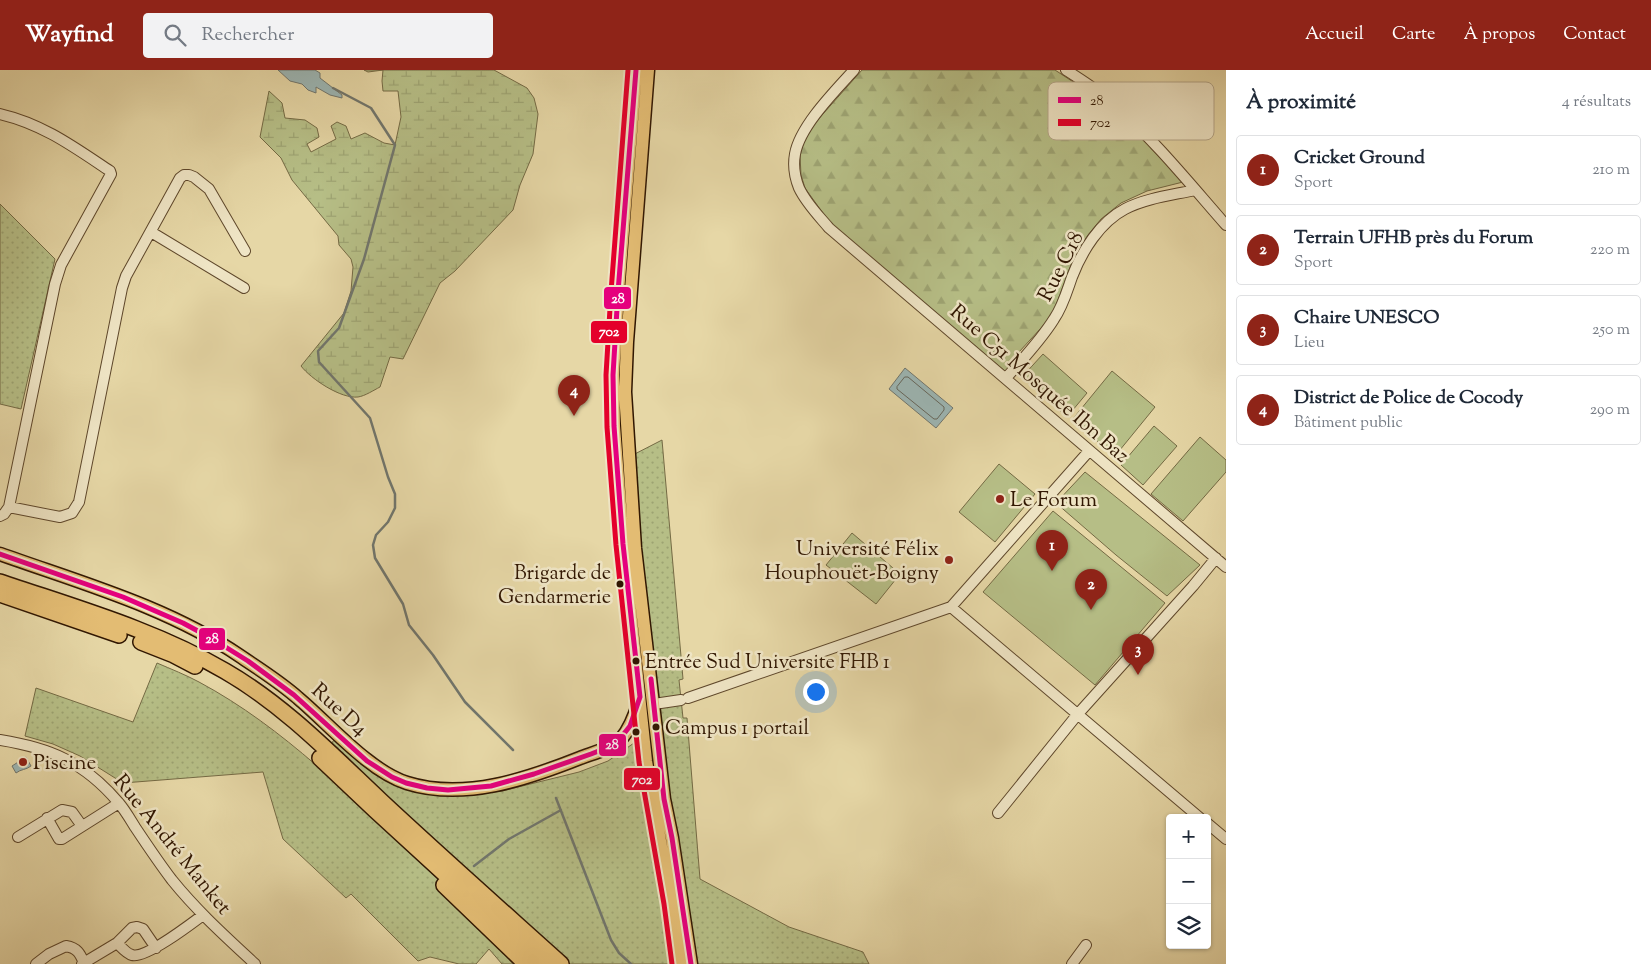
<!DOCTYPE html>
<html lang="fr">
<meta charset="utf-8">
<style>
:root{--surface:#fff;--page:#f2f2f3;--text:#1f2937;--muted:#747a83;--line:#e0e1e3;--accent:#8f2418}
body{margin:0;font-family:"Sorts Mill Goudy",serif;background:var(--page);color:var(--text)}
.controls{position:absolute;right:15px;bottom:15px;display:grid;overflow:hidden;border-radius:5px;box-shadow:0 1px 4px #0004}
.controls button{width:45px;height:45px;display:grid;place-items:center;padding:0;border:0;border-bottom:1px solid var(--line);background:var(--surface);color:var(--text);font:25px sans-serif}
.you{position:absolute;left:815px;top:621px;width:18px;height:18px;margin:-12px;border:4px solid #fff;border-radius:50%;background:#1a73e8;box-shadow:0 0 0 8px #1a73e833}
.badge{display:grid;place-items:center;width:32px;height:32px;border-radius:50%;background:var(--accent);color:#fff;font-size:16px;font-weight:700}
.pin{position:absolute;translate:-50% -41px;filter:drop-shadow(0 1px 2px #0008)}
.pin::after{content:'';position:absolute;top:26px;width:18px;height:15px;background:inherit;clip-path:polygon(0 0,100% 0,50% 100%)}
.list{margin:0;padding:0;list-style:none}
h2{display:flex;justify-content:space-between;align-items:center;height:65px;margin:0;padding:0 20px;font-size:21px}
h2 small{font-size:16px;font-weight:400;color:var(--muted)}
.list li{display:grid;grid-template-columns:32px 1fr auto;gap:15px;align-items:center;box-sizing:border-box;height:70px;margin:0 10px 10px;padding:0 10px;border:1px solid var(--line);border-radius:5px}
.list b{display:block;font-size:19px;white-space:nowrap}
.list p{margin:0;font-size:16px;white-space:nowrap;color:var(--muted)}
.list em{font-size:16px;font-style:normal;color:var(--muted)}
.icon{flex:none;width:28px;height:28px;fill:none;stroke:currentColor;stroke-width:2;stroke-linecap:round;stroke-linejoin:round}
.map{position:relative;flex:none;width:1226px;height:894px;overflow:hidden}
header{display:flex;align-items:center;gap:30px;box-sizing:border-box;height:70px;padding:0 25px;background:var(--accent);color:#fff}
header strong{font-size:24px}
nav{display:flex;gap:28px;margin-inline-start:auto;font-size:18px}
.search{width:350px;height:45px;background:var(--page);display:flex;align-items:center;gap:12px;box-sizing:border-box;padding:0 18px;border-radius:5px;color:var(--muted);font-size:19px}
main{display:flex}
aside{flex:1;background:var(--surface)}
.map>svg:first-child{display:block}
.grass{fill:url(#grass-dots);stroke:#746a44}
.forest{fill:url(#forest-firs);stroke:#746a44}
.wetland{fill:url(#wetland-marsh);stroke:#746a44}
.park{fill:#b6be86;stroke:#746a44}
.water{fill:#9cb6b4;stroke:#71766d}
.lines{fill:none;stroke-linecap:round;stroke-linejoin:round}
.shore{stroke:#66665b;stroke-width:1}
.stream{stroke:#71766d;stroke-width:2.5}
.minor-casing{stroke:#5e472b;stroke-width:12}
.major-casing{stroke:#311702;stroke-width:15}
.highway-casing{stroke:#311702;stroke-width:18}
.minor{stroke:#efe5c5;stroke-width:10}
.major{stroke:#e3bc73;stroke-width:12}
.highway{stroke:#e3bc73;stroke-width:15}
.bus-1-casing{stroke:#efe5c5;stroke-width:9}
.bus-2-casing{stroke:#efe5c5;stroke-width:9}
.bus-1{stroke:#e5007d;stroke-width:5}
.bus-2{stroke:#e4002b;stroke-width:5}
.poi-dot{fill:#8f2418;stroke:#efe5c5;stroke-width:2}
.bus-dot{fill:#311702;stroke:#efe5c5;stroke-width:2}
.labels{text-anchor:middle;stroke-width:5;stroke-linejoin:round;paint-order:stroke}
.bus-label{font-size:20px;fill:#311702;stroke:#efe5c5;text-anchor:start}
.street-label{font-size:21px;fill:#311702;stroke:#efe5c5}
.poi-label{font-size:21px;fill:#311702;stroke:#efe5c5;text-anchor:start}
.key{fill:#efe5c5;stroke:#b6a78a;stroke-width:1}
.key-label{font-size:14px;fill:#311702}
.line-badge{stroke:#efe5c5;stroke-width:2}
.badge-label{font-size:14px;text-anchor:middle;font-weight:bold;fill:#fff}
</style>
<header>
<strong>Wayfind</strong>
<div class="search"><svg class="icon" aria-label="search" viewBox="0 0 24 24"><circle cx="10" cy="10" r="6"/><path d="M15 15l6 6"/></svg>Rechercher</div>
<nav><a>Accueil</a><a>Carte</a><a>À propos</a><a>Contact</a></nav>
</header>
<main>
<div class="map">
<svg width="1226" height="894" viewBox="0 0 1226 894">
<defs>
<pattern id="grass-dots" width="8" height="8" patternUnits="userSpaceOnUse" patternTransform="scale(1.25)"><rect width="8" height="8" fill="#b6be86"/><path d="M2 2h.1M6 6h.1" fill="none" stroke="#9da372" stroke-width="1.8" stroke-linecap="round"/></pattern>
<pattern id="forest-firs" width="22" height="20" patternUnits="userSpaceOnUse" patternTransform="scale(1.25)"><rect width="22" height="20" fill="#b6be86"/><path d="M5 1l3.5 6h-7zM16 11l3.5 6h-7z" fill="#9da372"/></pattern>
<pattern id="wetland-marsh" width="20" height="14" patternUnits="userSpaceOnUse" patternTransform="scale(1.25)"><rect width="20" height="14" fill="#b6be86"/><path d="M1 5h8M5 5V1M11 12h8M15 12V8" fill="none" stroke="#9da372"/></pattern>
</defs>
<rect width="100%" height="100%" fill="#e6d7a6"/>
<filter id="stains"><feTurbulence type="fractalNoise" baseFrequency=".004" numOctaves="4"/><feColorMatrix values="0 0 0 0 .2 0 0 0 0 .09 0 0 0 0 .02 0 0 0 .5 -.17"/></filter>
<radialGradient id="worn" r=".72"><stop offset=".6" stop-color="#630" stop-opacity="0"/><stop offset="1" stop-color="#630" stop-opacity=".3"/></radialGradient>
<path class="grass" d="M0,134l55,55 -34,150 -21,-5z
M662,370l21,239 -4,1 4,38h4l13,161 89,48 74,25 6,12h-301l-239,-218 6,-7 43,35 92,21 32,-4 77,-19 29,-11 26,-18 9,-14 5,-22 -14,-95 -7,-154z
M157,593c14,6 29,12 42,19 43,23 81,52 117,83l213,199h-27l-13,-15 -13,15h-17l-29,-7 -12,4 -67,-67 -5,4 -63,-59 -20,-67 -140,11 -43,-27 -27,-12 -28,-8 11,-48 97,34z"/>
<path class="forest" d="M862,0h193l35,23 44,37 49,52 -36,9 -26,12 -20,16 -13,16 -13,19 -23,62 -33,36 -12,21 -177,-150 -25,-35 -4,-13 -1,-20 4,-14 11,-18z"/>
<path class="wetland" d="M364,0h130l33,18 7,10 4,16 -5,40 -13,31 -7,25 -58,61 -15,12 -37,76 -13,-2 -10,30c-6,3 -15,9 -22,10 -17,2 -47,-18 -57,-31l43,-53 7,-22 2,-24 -2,-8 -12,-14 -1,-9 -46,-56 -11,-22 -21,-21 9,-46 13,12 3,15 20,2 12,8 2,9 -12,7 4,8 25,-13 -5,-13 6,-4 9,4 5,13 14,-6 19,10 11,2 6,-28 -3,-26h-15l-1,-10 1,-11 -15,2z"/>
<path class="park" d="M1043,284l44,39 -20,24 -45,-40z
M1112,301l43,36 -40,49 -43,-36z
M1154,356l23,20 -34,39 -22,-20z
M1200,367l26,23v12l-43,49 -32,-27z
M999,394l36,30 -40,48 -36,-30z
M1085,402l115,93 -33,31 -51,-41 -60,-52z
M1053,441l112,92 -70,82 -112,-93z
M852,463l48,41 -24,30 -50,-39z"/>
<path class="water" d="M278,0h37l5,3v5l22,17v3l-12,-3 -14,-8v6l-8,-3 -6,-6 -12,-3z
M905,298l48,40 -17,20 -47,-39z
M26,687l5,9c-5,4 -10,3 -15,7l-4,-7z"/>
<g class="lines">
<path class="shore" d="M905,307h3l36,30v3l-7,9h-3l-37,-30v-2z"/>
<path class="stream" d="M333,18l38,20 24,37 -31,114 -25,69 -21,23 1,11 51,56 18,59 7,17v14l-7,14 -12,13 -3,10 2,13 28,46 6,21 24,30 32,47 48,48
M556,728l55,142 8,13 12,11
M474,796l35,-27 52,-29"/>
<g class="minor-casing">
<path id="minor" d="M854,0c-19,21 -54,56 -59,84 -2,11 0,24 4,34 7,15 19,27 30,40l397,339
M1066,0c17,11 35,22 50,36 40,36 74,78 110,119
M0,44c43,10 74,33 110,57l1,3 -50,91 -6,19 -46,223 -5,7 -4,2
M151,162l93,56
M1006,308c17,-19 35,-38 48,-59 9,-13 13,-28 18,-42 10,-26 28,-55 53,-68 21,-11 48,-14 70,-19
M9,437l51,10 12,-4 7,-11 43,-214 4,-12 54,-98 4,-3h5l5,2 15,12 36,62
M951,537l249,211
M688,628l263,-91 138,-156
M654,634l27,-4
M0,670c50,8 84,22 118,62 7,8 12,17 17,25 12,18 24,36 37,53 25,31 54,57 83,84
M998,743l79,-98 116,-129 23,-28
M47,748l12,21h3l57,-36
M1207,753l19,16
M18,767l44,-27 10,2 10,14
M117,873c4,4 10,11 15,12 13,4 59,-31 71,-40
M36,894l13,-10 17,-8c11,2 14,7 18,17
M82,894l35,-21 15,-15 5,-1 6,2 13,19
M1072,894l14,-19"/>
</g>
<g class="major-casing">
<path id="major" d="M636,0l-18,222 -5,83 1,51 9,118 23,217 25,142 9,61
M648,0l-21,272 -2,50 10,156 29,251 8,39 19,126
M0,484c81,29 168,53 240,102 19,13 40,26 58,42 31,26 71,73 109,85 57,18 120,-4 173,-25 13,-5 30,-9 41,-19 9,-10 14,-24 18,-37"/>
</g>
<g class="highway-casing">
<path id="highway" d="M0,512c76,26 155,48 225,89 59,34 107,84 156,130 59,55 120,109 180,163
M0,524l119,41
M141,572l33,13 21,11
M320,688l55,52 168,154
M444,815l82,79"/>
</g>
<use href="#minor" class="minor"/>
<use href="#major" class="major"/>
<use href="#highway" class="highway"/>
<g class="bus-1-casing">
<path id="bus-1" d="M0,484l123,43 60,26 28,15 37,23 46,34 73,66 25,16 14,6 21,5 21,2 43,-4 43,-12 57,-20 18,-7 10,-7 11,-14 10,-29 -17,-153 -9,-118 -1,-51 5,-83 18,-222
M651,609l13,120 8,39 19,126"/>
</g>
<g class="bus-2-casing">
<path id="bus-2" d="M628,0l-17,222 -5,83 1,52 9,118 23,217 25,142 8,60"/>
</g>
<use href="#bus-1" class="bus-1"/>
<use href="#bus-2" class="bus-2"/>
</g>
<g class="poi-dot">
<circle cx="1000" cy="429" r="5"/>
<circle cx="949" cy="490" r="5"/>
<circle cx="23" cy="692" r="5"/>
</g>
<g class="bus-dot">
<circle cx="620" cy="514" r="4.5"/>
<circle cx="636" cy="591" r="4.5"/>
<circle cx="656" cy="657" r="4.5"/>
<circle cx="636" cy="662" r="4.5"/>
</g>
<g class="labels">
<g class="bus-label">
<text x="611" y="509" text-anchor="end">Brigarde de<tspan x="611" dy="24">Gendarmerie</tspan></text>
<text x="645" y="598">Entrée Sud Universite FHB 1</text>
<text x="665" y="664">Campus 1 portail</text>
</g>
<g class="street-label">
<text transform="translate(1060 196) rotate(-63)" y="7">Rue C18</text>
<text transform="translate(1040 313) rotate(41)" y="7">Rue C51 Mosquée Ibn Baz</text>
<text transform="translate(340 639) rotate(42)" y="7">Rue D4</text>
<text transform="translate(173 774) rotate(51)" y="7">Rue André Manket</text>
</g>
<g class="poi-label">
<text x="1010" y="436">Le Forum</text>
<text x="939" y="485" text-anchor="end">Université Félix<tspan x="939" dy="24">Houphouët-Boigny</tspan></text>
<text x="33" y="699">Piscine</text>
</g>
</g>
<rect x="1048" y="12" width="166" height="58" rx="8" class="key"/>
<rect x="1058" y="27" width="23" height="6" fill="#e5007d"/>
<rect x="1058" y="49" width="23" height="7" fill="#e4002b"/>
<g class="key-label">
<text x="1090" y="35">28</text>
<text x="1090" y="57">702</text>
</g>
<g class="line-badge">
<rect x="603" y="216" width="29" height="24" rx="5" fill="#e5007d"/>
<rect x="590" y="250" width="38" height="24" rx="5" fill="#e4002b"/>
<rect x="198" y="557" width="28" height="24" rx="5" fill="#e5007d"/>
<rect x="598" y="663" width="29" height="24" rx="5" fill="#e5007d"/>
<rect x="623" y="697" width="38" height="24" rx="5" fill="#e4002b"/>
</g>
<g class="badge-label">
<text x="618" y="233">28</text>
<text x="609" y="266">702</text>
<text x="212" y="573">28</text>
<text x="612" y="679">28</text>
<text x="642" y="714">702</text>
</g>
<rect width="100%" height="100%" filter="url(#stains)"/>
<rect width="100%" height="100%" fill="url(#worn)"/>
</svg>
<div class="controls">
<button>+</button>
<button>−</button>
<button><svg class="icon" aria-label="layers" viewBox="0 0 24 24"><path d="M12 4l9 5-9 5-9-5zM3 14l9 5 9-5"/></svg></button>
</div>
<div class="you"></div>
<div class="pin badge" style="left:1052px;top:501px">1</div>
<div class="pin badge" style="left:1091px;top:540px">2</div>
<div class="pin badge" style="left:1138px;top:605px">3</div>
<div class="pin badge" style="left:574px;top:346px">4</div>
</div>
<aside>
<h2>À proximité<small>4 résultats</small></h2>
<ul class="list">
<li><span class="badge">1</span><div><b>Cricket Ground</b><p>Sport</p></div><em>210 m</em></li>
<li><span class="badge">2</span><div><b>Terrain UFHB près du Forum</b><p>Sport</p></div><em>220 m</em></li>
<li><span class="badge">3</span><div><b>Chaire UNESCO</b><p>Lieu</p></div><em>250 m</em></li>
<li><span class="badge">4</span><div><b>District de Police de Cocody</b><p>Bâtiment public</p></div><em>290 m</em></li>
</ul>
</aside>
</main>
